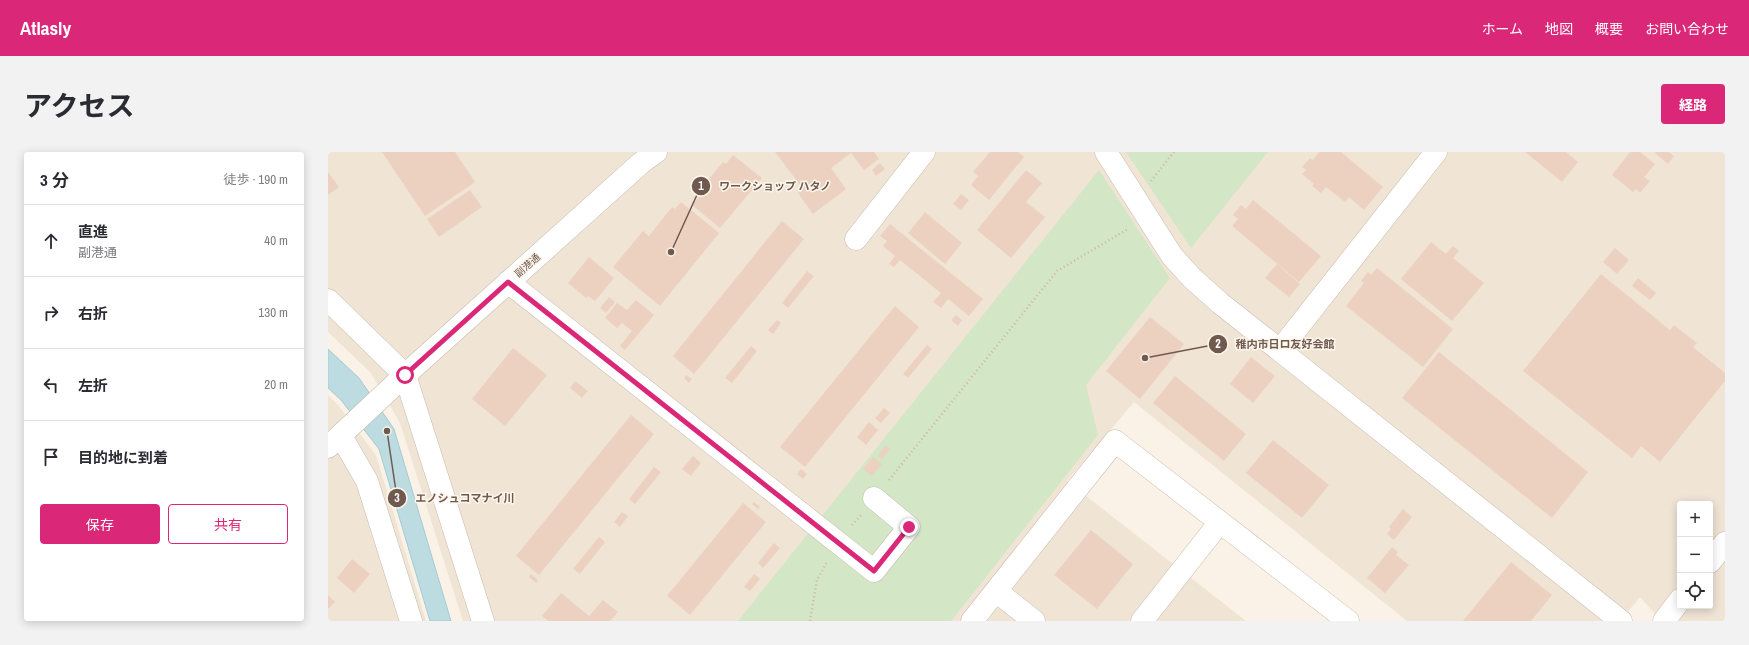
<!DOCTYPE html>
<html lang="ja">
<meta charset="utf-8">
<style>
:root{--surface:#fff;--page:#f2f2f3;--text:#2b2b33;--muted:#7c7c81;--line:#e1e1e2;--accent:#db2777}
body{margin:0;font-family:"Archivo Narrow","Noto Sans JP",sans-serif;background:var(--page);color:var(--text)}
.controls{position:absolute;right:12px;bottom:12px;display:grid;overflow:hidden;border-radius:4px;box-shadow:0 2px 10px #0003}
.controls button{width:36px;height:36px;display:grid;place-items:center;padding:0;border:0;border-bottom:1px solid var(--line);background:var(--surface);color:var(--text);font:20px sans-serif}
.stop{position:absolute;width:12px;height:12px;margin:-9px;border:3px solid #db2777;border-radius:50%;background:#fff}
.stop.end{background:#db2777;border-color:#fff;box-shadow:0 1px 4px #0008}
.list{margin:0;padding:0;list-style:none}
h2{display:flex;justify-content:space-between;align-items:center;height:52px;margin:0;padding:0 16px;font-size:17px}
h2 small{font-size:13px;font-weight:400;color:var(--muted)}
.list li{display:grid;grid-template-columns:26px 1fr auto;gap:12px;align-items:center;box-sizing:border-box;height:72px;padding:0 16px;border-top:1px solid var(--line)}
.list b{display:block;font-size:15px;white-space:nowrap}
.list p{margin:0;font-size:13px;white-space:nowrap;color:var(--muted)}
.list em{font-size:13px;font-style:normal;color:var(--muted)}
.actions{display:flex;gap:8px;padding:12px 16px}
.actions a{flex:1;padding:9px 0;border:1px solid var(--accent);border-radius:4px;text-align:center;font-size:14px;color:var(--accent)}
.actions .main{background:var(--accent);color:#fff}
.icon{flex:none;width:22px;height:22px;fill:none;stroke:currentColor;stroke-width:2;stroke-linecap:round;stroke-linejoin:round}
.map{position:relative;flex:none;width:1397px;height:469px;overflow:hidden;border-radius:4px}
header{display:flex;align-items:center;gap:24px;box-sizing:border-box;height:56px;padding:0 20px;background:var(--accent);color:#fff}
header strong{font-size:19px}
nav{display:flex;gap:22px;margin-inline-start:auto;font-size:14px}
.intro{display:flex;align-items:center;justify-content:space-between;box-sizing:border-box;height:96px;padding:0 24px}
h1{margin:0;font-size:28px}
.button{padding:10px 18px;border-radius:4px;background:var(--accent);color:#fff;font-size:14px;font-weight:700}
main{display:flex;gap:24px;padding:0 24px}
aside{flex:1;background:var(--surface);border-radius:4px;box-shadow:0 2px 10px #0003}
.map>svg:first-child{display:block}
.residential{fill:#f0e4d5;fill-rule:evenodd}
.green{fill:#d3e6c6}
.water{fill:#bddce1;stroke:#a4cbd2}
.building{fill:#ecd1c1}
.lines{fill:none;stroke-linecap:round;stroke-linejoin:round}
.minor-casing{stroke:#cabaad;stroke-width:23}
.path{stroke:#d1b5a4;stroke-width:2.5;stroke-dasharray:1 3;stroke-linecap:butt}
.minor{stroke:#fff;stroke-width:22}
.route{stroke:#db2777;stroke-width:5}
.labels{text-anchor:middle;stroke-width:3;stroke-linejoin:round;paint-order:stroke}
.street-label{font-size:10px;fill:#70594e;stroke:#fdf6ec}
.leader{fill:none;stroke:#70594e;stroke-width:1.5}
.callout-dot{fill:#70594e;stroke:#fdf6ec;stroke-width:1.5}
.mark-label{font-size:12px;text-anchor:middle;font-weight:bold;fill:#fff}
.callout-label{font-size:11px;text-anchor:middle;font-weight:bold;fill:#70594e;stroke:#fdf6ec;stroke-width:3;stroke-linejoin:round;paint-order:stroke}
</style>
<header>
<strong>Atlasly</strong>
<nav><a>ホーム</a><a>地図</a><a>概要</a><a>お問い合わせ</a></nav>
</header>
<div class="intro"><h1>アクセス</h1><a class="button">経路</a></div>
<main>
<aside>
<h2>3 分<small>徒歩 · 190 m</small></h2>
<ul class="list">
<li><svg class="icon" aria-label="ahead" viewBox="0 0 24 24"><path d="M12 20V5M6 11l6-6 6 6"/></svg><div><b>直進</b><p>副港通</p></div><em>40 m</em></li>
<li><svg class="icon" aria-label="right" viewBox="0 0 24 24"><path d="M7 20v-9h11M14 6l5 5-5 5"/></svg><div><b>右折</b></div><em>130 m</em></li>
<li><svg class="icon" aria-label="left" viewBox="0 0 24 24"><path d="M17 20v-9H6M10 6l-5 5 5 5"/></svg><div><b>左折</b></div><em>20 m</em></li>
<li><svg class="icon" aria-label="arrive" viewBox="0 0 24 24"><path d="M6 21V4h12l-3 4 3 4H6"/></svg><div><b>目的地に到着</b></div></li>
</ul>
<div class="actions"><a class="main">保存</a><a>共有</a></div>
</aside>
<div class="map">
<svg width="1397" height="469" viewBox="0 0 1397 469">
<rect width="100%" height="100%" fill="#faf2e6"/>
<path class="residential" d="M0,0h1397v469h-64l-21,-24 -20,24h-213l-273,-219 -67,79 179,140h-783l-63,-198 -29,-50 -43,-41zM1352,352h30v102h-30z
M0,243l10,10 38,50 50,166h-98z"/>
<path class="green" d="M798,0h142l-77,96z
M771,18l71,108 -84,107 12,50 -147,186h-213z"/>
<path class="water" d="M0,197l31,29 35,51 57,192h-21l-51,-172 -38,-49 -13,-12z"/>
<path class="building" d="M54,0h73l20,30 -50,34z
M447,0h99l5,7 -15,11 -13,-17 -20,15 15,21 -33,25 -15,-21 5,-4z
M662,0h28l6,5 -35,43 -18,-15 7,-9 -5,-4z
M991,0h22l42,35 -19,23 -15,-13 -4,5 -19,-15 -5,6 -9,-7 2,-2 -12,-10 4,-4 -4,-3 8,-9 3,2z
M1197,0h41l12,10 -16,20z
M1302,0h10l15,12 -11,13 6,4 -10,12 -4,-4 -3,3 -21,-17z
M1328,0h12l6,4 -6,8 -13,-11z
M405,3l29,23 -42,50 -28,-23 9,-11 -3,-2 25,-30 3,2z
M552,11l5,6 -9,7 -4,-6z
M698,18l16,13 -16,19 19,15 -34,41 -34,-28z
M0,20l11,15 -11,8z
M142,38l12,17 -43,30 -12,-18z
M633,42l8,6 -8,10 -8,-6z
M925,48l68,56 -22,26 -67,-56 6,-7 -5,-4 8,-10 5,4z
M353,50l38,31 -59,73 -47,-39 30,-36 6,5 23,-29 3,2z
M597,60l37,31 -17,21 -37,-31z
M454,69l22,18 -110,135 -21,-18z
M562,72l93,75 -14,17 -21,-17 -7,9 -8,-6 8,-9 -41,-33 -6,7 -5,-3 6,-8 -12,-10 4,-5 -7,-5z
M1103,90l15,12 7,-8 6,5 -6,7 31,25 -32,38 -51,-42z
M1287,96l14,12 -12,14 -14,-12z
M261,105l25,21 -19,23 -7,-5 -2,2 -18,-15z
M949,112l23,20 -11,13 -24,-19z
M1049,116l76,61 -30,38 -77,-61 18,-23 -3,-2 7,-9 3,3z
M479,119l7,5 -26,32 -6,-5z
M1273,122l69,56 4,-5 23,18 -4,4 32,26v8l-65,81 -19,-16 -9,12 -109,-87z
M1310,126l18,15 -6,7 -18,-14z
M281,145l6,5 -9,11 -6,-5z
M308,148l18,15 -29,35 -5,-4 12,-15 -10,-8 -5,5 -12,-10 12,-15 10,7z
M567,154l24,21 -114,140 -25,-20z
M628,163l6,5 -4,6 -7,-6z
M822,165l34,27 -44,55 -34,-28z
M449,168l4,3 -8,11 -5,-4z
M599,193l5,4 -24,29 -5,-4z
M423,194l6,5 -25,32 -7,-5z
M185,196l34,27 -42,51 -33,-27z
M1111,200l149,120 -36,46 -150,-120z
M923,205l24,19 -22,27 -23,-19z
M358,223l6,4 -3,4 -5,-5z
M847,224l71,58 -22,27 -71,-58z
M247,229l13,10 -6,7 -12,-10z
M556,256l6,5 -9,10 -6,-5z
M303,263l23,19 -115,141 -23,-19z
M541,270l9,8 -12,15 -9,-8z
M945,288l56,45 -27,33 -56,-45z
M558,293l4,4 -8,10 -4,-4z
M365,304l8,7 -10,13 -9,-7z
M545,305l9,7 -10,12 -9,-7z
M326,315l7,5 -26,32 -6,-5z
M473,317l6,5 -4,5 -6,-5z
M426,350l6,5 -2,2 -6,-5z
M415,351l23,19 -76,93 -23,-19z
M1075,357l9,8 -18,23 -7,-6 4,-5 -2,-2z
M294,360l6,4 -8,11 -6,-5z
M763,378l42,34 -36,45 -43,-34z
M271,385l6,5 -25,32 -7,-5z
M446,391l6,5 -17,20 -5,-5z
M1064,395l6,5 -2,3 13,10 -24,28 -18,-15z
M24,407l18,15 -16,19 -17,-15z
M1183,410l41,33 -21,26h-68z
M203,422l7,6 -2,3 -7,-6z
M426,422l6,5 -10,12 -6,-4z
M233,441l28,23 14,-16 15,12 -8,9h-62l-6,-5z
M0,443l7,7 -7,7z"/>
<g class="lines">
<g class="minor-casing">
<path id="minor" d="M778,0l66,104 20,22 28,25 401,318
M528,87l68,-87
M180,130l366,289 35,-44 -35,-29
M0,148l77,75 78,246
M952,198l156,-198
M13,284l26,45 44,140
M0,295l77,-72 236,-212 15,-11
M1382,410l15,-19
M668,439l38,30
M644,469l143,-180 233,180
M814,469l78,-99
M1336,469l16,-21"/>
</g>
<path class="path" d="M823,29l23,-29
M561,328l168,-209 71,-42
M524,373l9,-10
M482,469l7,-41 10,-18"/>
<use href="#minor" class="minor"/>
</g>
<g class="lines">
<path class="route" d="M77,223l103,-93 366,289 35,-44"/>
</g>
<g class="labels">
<g class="street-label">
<text transform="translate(199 113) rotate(-42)" y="4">副港通</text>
</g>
</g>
<path class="leader" d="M343 100L373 34M817 206L890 192M59 279L69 346"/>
<g class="callout-dot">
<circle cx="343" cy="100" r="4"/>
<circle cx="817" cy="206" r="4"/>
<circle cx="59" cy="279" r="4"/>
<circle cx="373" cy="34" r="10"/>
<circle cx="890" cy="192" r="10"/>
<circle cx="69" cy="346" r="10"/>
</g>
<g class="mark-label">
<text x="373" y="38">1</text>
<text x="890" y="196">2</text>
<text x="69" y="350">3</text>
</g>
<g class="callout-label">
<text x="447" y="38">ワークショップ ハタノ</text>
<text x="957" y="196">稚内市日ロ友好会館</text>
<text x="137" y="350">エノシュコマナイ川</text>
</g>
</svg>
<div class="controls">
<button>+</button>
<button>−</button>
<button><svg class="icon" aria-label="locate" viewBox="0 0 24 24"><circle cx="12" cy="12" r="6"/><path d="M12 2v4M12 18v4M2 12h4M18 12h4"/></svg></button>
</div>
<div class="stop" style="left:77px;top:223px"></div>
<div class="stop end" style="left:581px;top:375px"></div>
</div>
</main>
